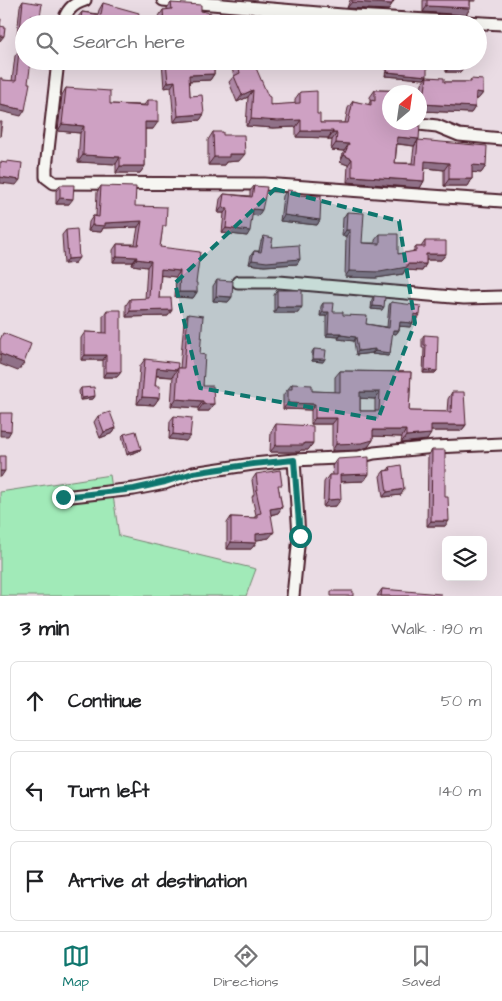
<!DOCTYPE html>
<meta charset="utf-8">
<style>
:root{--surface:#fff;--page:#f6f6f6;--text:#202124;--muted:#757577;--line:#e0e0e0;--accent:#0f766e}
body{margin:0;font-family:"Architects Daughter",sans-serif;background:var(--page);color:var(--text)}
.controls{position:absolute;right:15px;bottom:15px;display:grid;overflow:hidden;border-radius:8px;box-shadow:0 5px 20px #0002}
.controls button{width:45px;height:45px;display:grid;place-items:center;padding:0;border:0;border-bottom:1px solid var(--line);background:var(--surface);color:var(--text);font:25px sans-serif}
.compass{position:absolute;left:382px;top:85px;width:45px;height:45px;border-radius:50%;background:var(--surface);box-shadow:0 5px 20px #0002;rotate:29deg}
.stop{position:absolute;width:15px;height:15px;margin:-11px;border:4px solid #0f766e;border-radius:50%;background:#fff}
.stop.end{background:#0f766e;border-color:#fff;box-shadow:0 1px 5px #0008}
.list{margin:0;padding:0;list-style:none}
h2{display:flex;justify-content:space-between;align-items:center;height:65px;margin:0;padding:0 20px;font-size:21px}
h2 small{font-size:16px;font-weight:400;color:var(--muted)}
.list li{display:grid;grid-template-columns:32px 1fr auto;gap:15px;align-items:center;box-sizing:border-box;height:80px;margin:0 10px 10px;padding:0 10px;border:1px solid var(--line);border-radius:8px}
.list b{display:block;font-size:19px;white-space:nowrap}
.list em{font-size:16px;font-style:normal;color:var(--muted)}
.icon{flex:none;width:28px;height:28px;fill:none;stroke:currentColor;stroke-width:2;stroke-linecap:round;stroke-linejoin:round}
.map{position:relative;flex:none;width:502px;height:596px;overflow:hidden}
.search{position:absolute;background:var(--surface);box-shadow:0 5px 20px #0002;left:15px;right:15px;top:15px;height:55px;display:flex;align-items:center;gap:12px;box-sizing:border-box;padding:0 18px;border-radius:28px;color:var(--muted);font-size:19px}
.sheet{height:335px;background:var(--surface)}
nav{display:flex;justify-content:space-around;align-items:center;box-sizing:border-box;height:70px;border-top:1px solid var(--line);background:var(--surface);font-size:14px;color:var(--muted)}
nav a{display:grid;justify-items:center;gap:2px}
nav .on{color:var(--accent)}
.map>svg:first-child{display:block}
.green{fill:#a1eab8;stroke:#768472}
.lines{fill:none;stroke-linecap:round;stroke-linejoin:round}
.minor-casing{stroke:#4a1f2b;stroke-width:15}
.minor{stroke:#f6f6f2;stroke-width:11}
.wall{fill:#b18aa8;stroke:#4a1f2b;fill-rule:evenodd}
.shaded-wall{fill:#907188;stroke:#4a1f2b}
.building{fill:#cea1c3;stroke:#4a1f2b;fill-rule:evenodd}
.route{stroke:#0f766e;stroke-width:6}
.marked{fill:#0f766e;fill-opacity:0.2;stroke:#0f766e;stroke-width:4;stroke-dasharray:10 6;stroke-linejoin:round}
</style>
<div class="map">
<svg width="502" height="596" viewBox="0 0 502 596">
<rect width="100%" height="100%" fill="#eadce4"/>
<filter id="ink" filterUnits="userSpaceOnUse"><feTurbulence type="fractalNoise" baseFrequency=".02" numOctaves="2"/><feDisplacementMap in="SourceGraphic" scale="10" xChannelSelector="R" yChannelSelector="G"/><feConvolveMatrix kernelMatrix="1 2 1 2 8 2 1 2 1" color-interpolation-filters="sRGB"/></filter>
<g filter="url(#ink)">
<path class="green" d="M110,475l9,61 137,33 -10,27h-246v-104z"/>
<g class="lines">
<g class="minor-casing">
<path id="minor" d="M163,0l191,16 148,8
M63,24c3,-13 9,-20 22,-24
M58,61l-12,107v9l8,6 210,1 238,17
M401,122l36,4 22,9 43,4
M238,282h41l185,16 38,-1
M63,497l71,-8 31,-6 28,-10 60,-9 41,-4 65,-3 15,-4 61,-6 67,-3
M293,596l6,-60 -5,-76"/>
</g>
<use href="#minor" class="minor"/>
</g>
<path class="wall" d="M350,0h45l-2,2 -1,2 -4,6 -41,-2z
M423,0h53v1h-6v7l-4,7 -43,-3z
M23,1l14,21 -6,-1 -7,15 -7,-1 3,-29z
M103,3l33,21h-60l1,-6 5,-6 16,2 1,-4z
M171,3l30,8 10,13h-52v-8l4,-6h4v-2z
M19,50l2,66 -19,-36 10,1 3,-25z
M139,61l-4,6h-24v-5h-7z
M162,61h52v13l-4,6 -21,1 1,15 14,18 -4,6 -26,2 -3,-35 -7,1z
M230,61h26l-3,1 17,43 25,-1v-5l5,-7 17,22 3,9h25l3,-15 5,-7 15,4 2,-3v-5l5,-7 46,1 1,-8 5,-6 17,5h25l2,-3 12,14 -5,6h-2l-1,8 -4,6 -51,-2v-19h-30v30l29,17 -5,7 -17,-2 -2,19h17l2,-16 4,-7 68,26 -5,7 -9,-1v7l-4,7h-24v-16l-19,-2 -1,13 -4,7 -73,-6 1,-17 -8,-3 4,-11 -13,-1 1,-10h-4v-2l-32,-1v-10l-23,1 -27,-2 2,-29 -11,5 -8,-20 5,-6z
M387,61h32l5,18 -39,-3z
M446,61h18v6l-4,5h-14z
M66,88l44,16 34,1 4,-5 5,29h-8v37l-5,7h-24v-9l-38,-2 2,-29 -22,-2 4,-36z
M213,132l10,3 16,26 -13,1 -2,3h-16v-25z
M60,185l9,19h-13v-13z
M101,186l34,20 27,26 -2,15 36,36 1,9 -4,6 -18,-1 1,-20 -15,-2 -2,23 13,12 -4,6 -42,1v-12l4,-6h15l2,-32 -15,-2 1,-3h-20v-12l4,-6h18l3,-17 -35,1 -2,4 -13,-1 1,-9 4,-6h3l1,-24z
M254,186l4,30 -6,-1 -5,21 -25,-3 2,-20h-6l2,-14 4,-5 26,2v-5z
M287,190l9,5 24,25 -3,5 -37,-4 3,-25z
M347,212l15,31h13v-3l5,-6 18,20 14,-2 4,-5h5l4,-6 21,13 -5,6h-15v4l-4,7 -17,-1 -2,4 -27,4 -31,-1 1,-41h-4l1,-18z
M66,230l9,33 -11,1 -2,-29z
M264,236l7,11 29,12 -3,5 -33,2 -15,-2 2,-9 3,-4h5l2,-10z
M217,280l15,17 -4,5 -15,-1v-15z
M277,290l21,23h-24v-18z
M374,296l8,14 -11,-1 1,-10z
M391,302l27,16h-5v5l-3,4 -10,-1 -1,4 -3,4 -4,-1 -2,20 -2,3 -16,-2v-1l-16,2 -2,-14 -16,-2 1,-2 -13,-1v-20h-6l1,-10 2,-3 10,9 33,12 21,3 2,-22z
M107,310l14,62 -4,5h-14v-17h-22v-22l4,-6 18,1v-17z
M188,314l12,40 3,32 11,18 -5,7h-11v-3l-27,-2 2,-30 -1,1 -16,-1 -1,10 4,12 -5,7 -17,-1 3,-38 5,-7 32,9h3l4,-47z
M424,335l13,36 -2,2h-12l1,-25h-2v-10z
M314,349l9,13 -11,-1v-9z
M340,371l71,1 -2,39 38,1 1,-13 4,-7 14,33 -5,6h-30l-4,9 -26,3 1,-6 -29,-1v4l-5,7 -10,3 -26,1v-27h-21v-14l-28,-1v-14l9,-11 20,7 23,1v-15zM360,398l15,1v12h-15z
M81,388l14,8 -2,3 -13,1 -1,-9z
M98,416l18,12 -3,5 -13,5 -6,-16z
M174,416l12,25 -17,-2 1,-18z
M276,424l37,19 -5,7h-7l-2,2h-29l1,-20z
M124,434l17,15 -2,2 -12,4 -5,-19z
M432,450l13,76h-18l1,-70z
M337,459l32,15 -5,7 -24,1 -4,24 -13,1 1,-25 5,-7h4l-1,-9z
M390,467l11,28 -18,2 -3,-21 4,-5 4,-1z
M256,474l23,16 3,17 -4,6 -7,2 -2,23 -13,2v3l-5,6h-24v-26l4,-6 23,1 2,-3 -4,-18 2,-3 -2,-14z
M382,589l59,7h-64z"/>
<path class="shaded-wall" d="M352,2l40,2 -4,6 -41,-2z
M427,6l43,2 -4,7 -43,-3z
M31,16l9,1 -3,5 -9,-2z
M191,21l-2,3h-26l1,-2z
M20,31h4v5l-7,-1z
M0,36h4l-4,5z
M115,61h24l-4,6h-24z
M449,67h15l-4,5h-14z
M387,72l40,4 -3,3 -39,-3z
M214,74l-4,6 -25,1 4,-6z
M175,81l-4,6 -7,1 4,-6z
M253,90l-5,7 -11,5 5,-7z
M476,92l7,1 -5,6h-7z
M422,104l53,3 -4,6 -51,-2v-3z
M0,105l25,5 -4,6 -21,-5z
M204,114l-4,6 -26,2 4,-6z
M251,119l50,1 -5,7 -23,1 -27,-2z
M145,122h13l-5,7h-13z
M62,124l22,2 -4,7 -22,-2z
M301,131h32l-5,7 -32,-1z
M333,133h4l-5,7h-4z
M397,137l22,2 -5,7 -22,-3z
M336,143l13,1 -5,7 -13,-1z
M229,154h16l-6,7 -13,1 -2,3h-16l6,-8z
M83,155l37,2 -4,7 -38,-2z
M344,155l8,4 -4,6 -8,-3z
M425,161l24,2 -5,7 -23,-3z
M472,165l14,1 -5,7 -13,-1z
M120,166h25l-5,7h-24z
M352,176l72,5 -4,7 -73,-6z
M0,177l20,3 -4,5 -16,-2z
M449,179h23l-4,7h-24z
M60,198l13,1 -4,5h-13z
M222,207l6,1 -4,5h-6z
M253,209l9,1 -4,6 -9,-2z
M284,215l36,5 -3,5 -37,-4z
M142,221l-4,6 -35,1 -2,4 -13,-1 4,-6 13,-2z
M226,228l24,3 -3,5 -25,-3z
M346,230h4l-4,6h-4z
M426,254h20l-5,6h-19z
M117,256l20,1 -4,5h-20z
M79,258l-4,5 -11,1 4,-5z
M136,259l15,2 -4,6 -15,-2z
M300,259l-3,5 -33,2 -15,-2 3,-4z
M407,264h19l-4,7 -17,-1 -2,4 -27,4 -31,-1 4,-6z
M161,269l19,2 -4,6 -19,-2z
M179,292h18l-4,6 -18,-1z
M216,296l16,1 -4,5 -15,-1z
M373,306l11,1 -2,3 -11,-1z
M277,307h25l-4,6h-24z
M172,310l-4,6 -42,1 4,-6z
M323,312h6l-3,4h-6z
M414,314l6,1 -2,3 -7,-1z
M400,322l13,1 -3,4 -13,-1z
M393,330h6l-3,4 -6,-1z
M328,333h13l-2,4 -13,-1z
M341,335l15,2 -2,4 -16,-2z
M375,349l-3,4 -16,2 2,-4z
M375,351l15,2 -2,3 -16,-2z
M0,354l24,9 -6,8 -18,-7z
M85,355h21l-3,5h-22z
M313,359h12l-2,3 -11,-1z
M157,368l20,2 -5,7 -20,-2z
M425,370l12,1 -2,2h-12z
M106,372h15l-4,5h-14z
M360,392h20l-5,7 -20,-1z
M95,396l-2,3 -13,1 2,-2z
M142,397l17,1 -5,7 -17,-1z
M176,399l27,2 -5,7 -27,-2z
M288,403l27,1 -4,6 -28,-1z
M203,404h11l-5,7h-11z
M315,418h22l-5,6h-21z
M431,425h35l-5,6h-34z
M116,428l-3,5 -13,5 4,-6z
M0,430l11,1 -3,5h-8z
M373,430h33l-4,7 -34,-1z
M173,434l17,2 -4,5 -17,-2z
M431,434l-4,6 -26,3 5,-7z
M373,440l-5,7 -10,3 -26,1 4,-7z
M304,443h9l-5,7h-7l-2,2h-29l6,-7z
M141,449l-2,2 -12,4 2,-3z
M0,471h5l-4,6h-1z
M369,474l-5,7 -29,1 5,-7z
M404,489l-3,6 -18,2 4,-5z
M341,499l-5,7 -13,1 5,-7z
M282,507l-4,6 -13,3 5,-7z
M431,521h18l-4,5h-18z
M274,532l-5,6 -17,3 4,-7z
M231,542l25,1 -5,6h-24z"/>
<path class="building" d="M352,0h41l-1,4 -40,-2z
M427,0h43v8l-43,-2z
M23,1l19,3 -2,13 -9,-1 -1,8h-6v7h-4z
M103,3l36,10 -3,11h-36l-6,-2v2h-14l2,-12 19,3z
M171,3l30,2v6l10,2v11h-19l-1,-3 -27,1 -1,-12 9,-1z
M271,18l2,6h-20z
M0,19h1l-1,7 5,1 -1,9h-4z
M434,22l23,2h-24z
M19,50h5v11h7l-3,22h2l-5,27 -25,-5v-27h2v2l14,1z
M166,61h48v13l-25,1 1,21 12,-1 2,19 -26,2 -3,-35 -7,1z
M237,61h16l15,35 2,1v8l30,-2v-11l17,-1v23h3v9h28l5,-22 18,4v-5l4,1v-11l50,1 2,-14 17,1v4h27v-3l12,1v13l-7,-1 -1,15 -53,-3v-3h-2v-9h-30v30h14l16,2 -1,15 -22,-2 -2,26 21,1 2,-24 69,6 -1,20 -14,-1v14h-23v-16l-24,-2 -1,20 -72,-5v-17l-8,-4 5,-11 -13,-1 1,-10h-4v-2h-32v-11l-23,1 -27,-2 2,-29 -11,5 -8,-19 6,-3z
M389,61h30l8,2v13l-40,-4z
M449,61h15v6h-15z
M66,88l44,3v13l38,2v-6h10v22h-13v44h-25v-9l-37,-2 1,-29 -22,-2z
M0,122h2l-2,15z
M213,132h10v3h21l1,19h-16v3h-15z
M7,161l15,2 -2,17 -20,-3v-15l7,1z
M60,185h14l-1,14 -13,-1z
M101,186l35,1 -1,19 32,1 -1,19h-3l-3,21 40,5 -4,31h1v9h-18l1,-21 -19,-2 -2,29h12l1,12 -42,1v-12l19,-1 2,-37 -15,-2 1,-2 -20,-1v-12l21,1 4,-24 -37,2v3l-13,-1 1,-9 6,1z
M254,186l13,1 -5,23 -9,-1 -3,22 -24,-3 2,-20 -6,-1 2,-13 28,3z
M287,190l9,1v4l25,1 -1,24 -36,-5z
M347,212l17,1 -2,30 18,1v-10h18v20l18,-3v-4h9v-6h21v13h-20v10h-19v3l-27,5 -31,-1 1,-41h-4z
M77,229l2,29 -11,1 -2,-29z
M264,236l9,2 -2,9 28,-2 1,14 -33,3 -15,-2 2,-9 7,1z
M217,280l16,1 -1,16 -16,-1z
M277,290h25v17h-25z
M374,296l11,1 -1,10 -11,-1z
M391,302l30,4 -1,9 -6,-1 -1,9 -13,-1 -1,8h-6l-3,23 -15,-2v-2l-17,2 -2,-14 -15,-2v-2h-13l1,-21h-6v-9h11l-1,9h10v3l24,1 -1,8 23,4z
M107,310h14v62h-15v-17h-21v-23l22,1z
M188,314l15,2 -3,38 5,1 -2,31h10l1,18h-11v-3l-27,-2 2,-31h6z
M3,333l28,11 -7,19 -24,-9v-14z
M424,335l14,1 -1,35 -12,-1 1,-25h-2z
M314,349l12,1 -1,9h-12z
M145,359l33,4 -1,7 -20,-2 -2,18h5l-1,12 -17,-1z
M340,371l71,1 -2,39 42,1 1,-20h12l2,33h-35v9l-25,2v-6h-33v10l-11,3 -26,1 1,-26h-22v-14l-27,-1v-14h4v-5l20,1v6l28,1zM360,392h20l-1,19h-19z
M94,387l1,9 -13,2 -1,-10z
M110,412l6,16 -12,4 -6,-16z
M0,413h12l-1,18 -11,-1z
M174,416l18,2 -2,18 -17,-2z
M276,424l37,2v17h-9v2h-28z
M136,431l5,18 -12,3 -5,-18z
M432,450h13v47h3l1,24h-18z
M0,456h5v15h-5z
M369,457v17l-29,1 1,24 -13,1 1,-25h8v-16z
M401,465l3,24 -17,3 -3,-21 7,-1 -1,-3z
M280,470l2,15h-4l4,22 -12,2 4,23 -18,2v9l-25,-1v-25l26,1v-4l4,-1 -5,-23h2l-2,-16z
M382,589l59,5v2h-60z
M331,591h22v5h-22z"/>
</g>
<g class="lines" filter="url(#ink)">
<path class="route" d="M63,497l71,-8 31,-7 28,-9 60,-9 41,-4 6,76"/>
</g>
<path class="marked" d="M275,189l124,32 16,102 -37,96 -178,-31 -25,-105z"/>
</svg>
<div class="controls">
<button><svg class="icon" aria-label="layers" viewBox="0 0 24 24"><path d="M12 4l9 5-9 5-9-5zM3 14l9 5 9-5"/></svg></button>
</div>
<svg class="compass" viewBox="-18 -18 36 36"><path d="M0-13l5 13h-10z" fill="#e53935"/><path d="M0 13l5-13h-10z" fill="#757577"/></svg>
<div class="stop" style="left:300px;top:536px"></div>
<div class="stop end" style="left:63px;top:497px"></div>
<div class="search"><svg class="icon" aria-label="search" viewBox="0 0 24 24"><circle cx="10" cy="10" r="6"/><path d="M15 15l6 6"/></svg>Search here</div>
</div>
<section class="sheet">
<h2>3 min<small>Walk · 190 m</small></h2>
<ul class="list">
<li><svg class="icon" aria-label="ahead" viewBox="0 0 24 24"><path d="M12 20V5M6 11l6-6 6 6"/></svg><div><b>Continue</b></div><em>50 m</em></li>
<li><svg class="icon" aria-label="left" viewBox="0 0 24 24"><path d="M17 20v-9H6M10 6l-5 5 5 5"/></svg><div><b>Turn left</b></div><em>140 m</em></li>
<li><svg class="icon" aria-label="arrive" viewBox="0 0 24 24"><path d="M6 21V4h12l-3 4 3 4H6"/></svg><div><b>Arrive at destination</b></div></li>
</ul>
</section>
<nav>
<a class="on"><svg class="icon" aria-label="map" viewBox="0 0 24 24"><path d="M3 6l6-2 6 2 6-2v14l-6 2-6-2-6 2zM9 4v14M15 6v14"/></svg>Map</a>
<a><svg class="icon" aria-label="directions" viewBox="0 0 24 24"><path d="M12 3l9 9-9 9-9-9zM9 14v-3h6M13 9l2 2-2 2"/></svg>Directions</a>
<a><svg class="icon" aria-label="saved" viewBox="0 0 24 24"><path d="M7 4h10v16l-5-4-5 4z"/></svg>Saved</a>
</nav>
